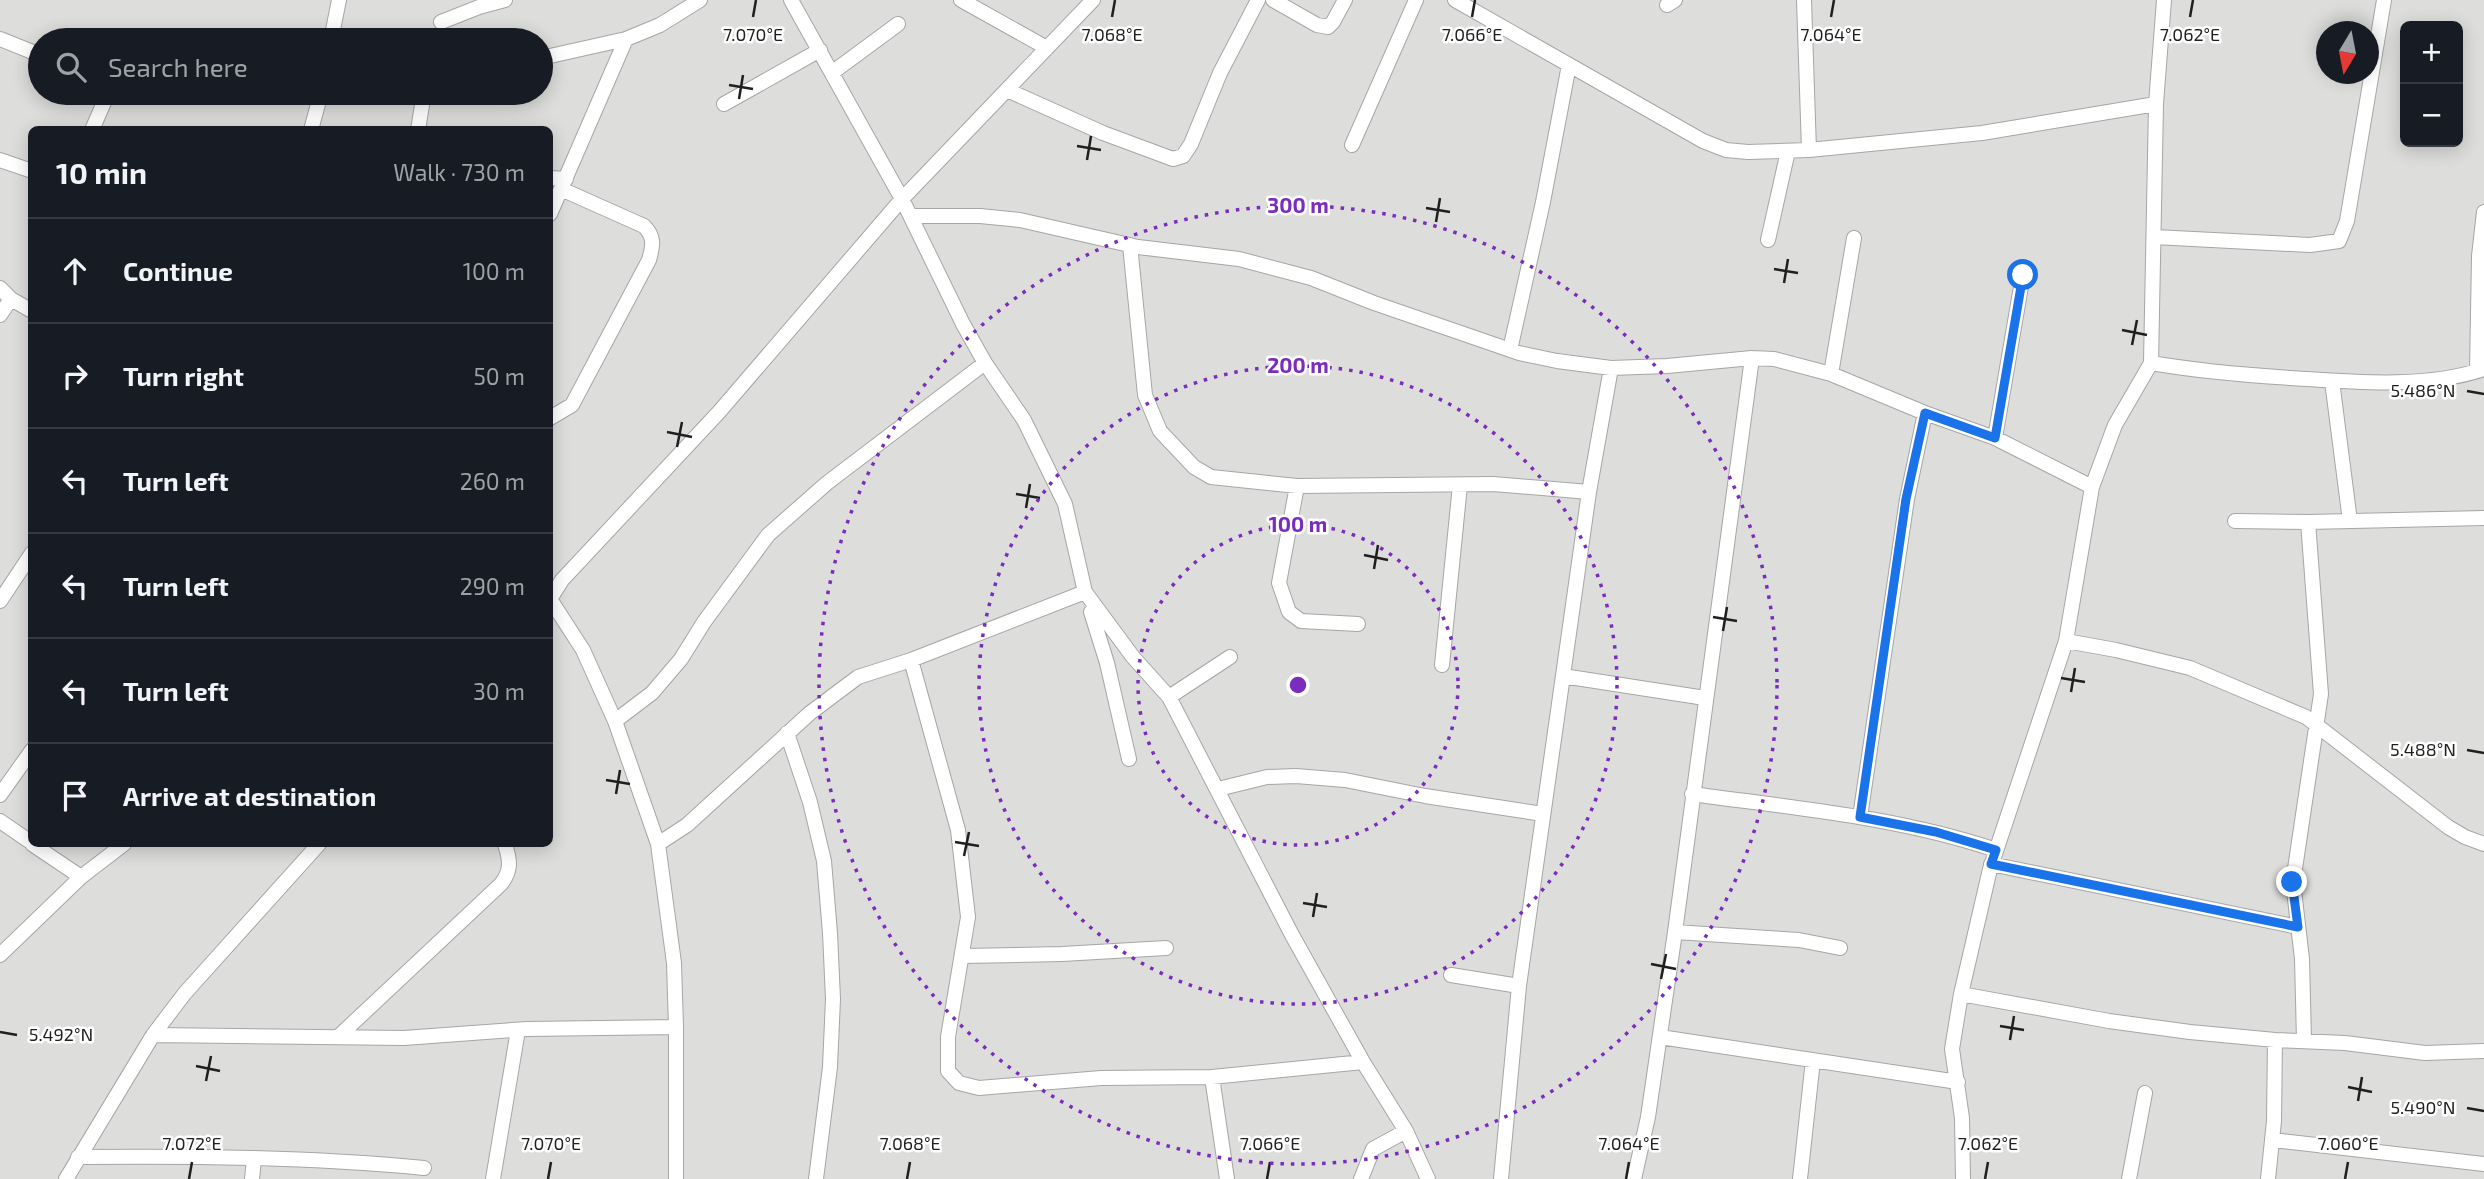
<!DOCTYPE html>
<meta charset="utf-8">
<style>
:root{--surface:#171b24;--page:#242831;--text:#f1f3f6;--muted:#9ea1a6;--line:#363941}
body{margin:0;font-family:"Exo 2",sans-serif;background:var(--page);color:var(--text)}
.controls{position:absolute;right:21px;top:21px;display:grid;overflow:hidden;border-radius:10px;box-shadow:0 4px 18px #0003}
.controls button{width:63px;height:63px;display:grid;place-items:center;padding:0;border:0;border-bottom:2px solid var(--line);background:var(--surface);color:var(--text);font:35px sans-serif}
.compass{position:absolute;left:2316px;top:21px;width:63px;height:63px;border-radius:50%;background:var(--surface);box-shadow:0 4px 18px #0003;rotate:190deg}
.stop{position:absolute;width:21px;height:21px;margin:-16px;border:5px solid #1a73e8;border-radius:50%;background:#fff}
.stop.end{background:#1a73e8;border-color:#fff;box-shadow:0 2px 7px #0008}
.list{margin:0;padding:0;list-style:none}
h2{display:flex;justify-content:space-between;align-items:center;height:91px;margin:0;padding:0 28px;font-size:30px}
h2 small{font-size:23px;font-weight:400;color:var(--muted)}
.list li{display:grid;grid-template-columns:46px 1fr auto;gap:21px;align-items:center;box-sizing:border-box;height:105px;padding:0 28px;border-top:2px solid var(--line)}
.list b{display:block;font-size:26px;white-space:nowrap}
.list em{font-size:23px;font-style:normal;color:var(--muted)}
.icon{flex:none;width:38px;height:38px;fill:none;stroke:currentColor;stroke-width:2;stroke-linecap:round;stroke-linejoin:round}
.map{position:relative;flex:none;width:2484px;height:1179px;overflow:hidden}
.search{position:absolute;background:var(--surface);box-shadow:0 4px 18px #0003;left:28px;top:28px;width:525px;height:77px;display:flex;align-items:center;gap:18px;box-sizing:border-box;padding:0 24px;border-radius:38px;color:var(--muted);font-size:26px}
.panel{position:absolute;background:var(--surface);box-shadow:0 4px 18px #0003;left:28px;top:126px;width:525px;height:721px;border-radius:10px}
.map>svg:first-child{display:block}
.residential{fill:#dddddc;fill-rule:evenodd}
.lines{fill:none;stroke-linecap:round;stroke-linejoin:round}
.minor-casing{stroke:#a6a6a6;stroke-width:16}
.minor{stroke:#fff;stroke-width:14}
.route{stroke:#1a73e8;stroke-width:9}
.ticks{fill:none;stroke:#1f1f1f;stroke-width:2.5}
.ring{fill:none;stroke:#7b2cbf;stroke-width:3.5;stroke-dasharray:3.5 7}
.ticks-label{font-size:18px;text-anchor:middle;fill:#1f1f1f;stroke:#fff;stroke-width:5;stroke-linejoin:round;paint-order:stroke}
.centre{fill:#7b2cbf;stroke:#fff;stroke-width:3.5}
.ring-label{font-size:21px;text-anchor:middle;font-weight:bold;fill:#7b2cbf;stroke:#fff;stroke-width:5;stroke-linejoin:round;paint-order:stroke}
</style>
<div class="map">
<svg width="2484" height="1179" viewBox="0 0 2484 1179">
<rect width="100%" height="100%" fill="#efefe6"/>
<path class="residential" d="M0,0h2484v1179h-2484zM2405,26h53v116h-53zM2326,32h42v42h-42zM40,40h501v53h-501zM32,130h518v714h-518z"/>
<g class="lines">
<g class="minor-casing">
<path id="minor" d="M791,0l111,199 61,125 22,39 39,57 41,84 20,88 48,65 36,40 123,238 71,127 43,69 22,48
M961,0l86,48
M1273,0l44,25 11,2 5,-5 12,-22
M1455,0l248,141 23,9 22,2 61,-2 173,-17 174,-29
M1804,0l5,150
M1667,5l8,-5
M441,22l38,-15 26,-7
M0,39l40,16
M331,40l8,-40
M541,58l85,-19 34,-14 40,-25
M833,72l65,-48
M1007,90l96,43 70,26 10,-3 8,-12 29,-71 38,-73
M724,104l96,-54
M92,130l13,-30v-7
M311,130l10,-37
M418,130l6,-37
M1352,145l64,-145
M0,160l32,11
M550,178l16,1
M550,214l76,-175
M911,216h69l40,4 118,27 101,12 72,19 63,25 145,50 38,8 54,7 56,-2 85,-8 22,1 57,15 94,39 70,25 97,49
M2154,237l156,8 29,-4 8,-20 37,-221
M1768,240l20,-89
M1130,245l15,150 15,36 34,36 17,10 86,9 196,-2 96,8
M0,288l11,11 21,12
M0,315l11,-16
M1510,350l33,-148 26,-137
M2151,363c47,8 93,12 140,15 62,4 133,11 193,-9
M2477,371l2,-115 5,-44
M1831,374l23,-136
M2332,381l18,140
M550,418l22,-13 77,-145c4,-14 6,-23 -5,-34l-83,-37
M1995,438l28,-163
M1297,486l-18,97 10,29 12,9 57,3
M2235,521l73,1 176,-4
M550,599l12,-19 157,-168 183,-213 191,-199
M550,599l33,51 32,71 43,123 16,119 2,64v152
M0,601l32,-48
M1091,612l16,51 22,96
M2066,641l50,9 74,18 116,49 142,110 17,10 19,7
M911,660l47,170 10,87 -20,120v34l11,12 20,5 122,-10 111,-1 151,-15
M1442,665l18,-180
M1563,676l142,22
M1169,697l61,-40
M615,721l37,-28 29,-34 23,-37 64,-87 59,-52 158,-120
M787,733l23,69 14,59 6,72 3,66 -3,68 -14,112
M1218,789l49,-12 29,-1 49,4 80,16 118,18
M1692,794c102,14 206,23 304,56
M0,795l32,-45
M1860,817l47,-318 18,-86
M0,821l32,22
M32,844l49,33
M658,844l29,-19 123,-112 48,-36 53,-17 174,-68
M1991,864l307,63
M1675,932l124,8 41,8
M0,955l81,-78 43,-33
M963,956l99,-2 104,-6
M1451,975l68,11
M1961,994l148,27 81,11 85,8 70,3 80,10 59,-2
M153,1035l251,3 123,-9 149,-2
M339,1036l162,-152c11,-14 9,-24 4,-40
M1660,1037l298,45
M2304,1040l-2,-81 -9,-77 28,-188 -13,-172
M1212,1077l15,102
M2273,1140l211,24
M78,1157c116,-1 231,0 346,11
M66,1179l87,-144 32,-42 134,-149
M252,1179l2,-20
M493,1179l25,-149
M1361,1179l12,-30 33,-18
M1501,1179l18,-193 70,-494 22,-124
M1634,1179l14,-62 27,-185 77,-574
M1800,1179l13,-119
M1963,1179l-1,-61 -10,-69 9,-55 29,-125 76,-228 26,-154 23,-62 36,-62 5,-259 8,-104
M2129,1179l16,-86
M2268,1179l6,-58 1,-81"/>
</g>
<use href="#minor" class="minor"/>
</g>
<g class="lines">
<path class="route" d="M2023,275l-28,163 -70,-25 -19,86 -46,318 76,15 60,18 -5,14 307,63 -6,-45"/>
</g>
<path class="ticks" d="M753,17l3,-17M1112,17l3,-17M1472,17l3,-17M1831,17l3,-17M2190,17l3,-17M729,85l24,4M739,99l4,-24M1077,146l24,4M1087,160l4,-24M1426,208l24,4M1436,222l4,-24M1774,269l24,4M1784,283l4,-24M2122,330l25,5M2132,345l5,-25M2467,391l17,3M667,432l25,5M677,447l5,-25M1016,494l24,4M1026,508l4,-24M1364,555l24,5M1374,569l4,-24M1713,617l24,4M1723,631l4,-24M2061,678l24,4M2071,692l4,-24M2467,750l17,3M606,780l24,4M616,794l4,-24M955,842l24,4M964,856l5,-24M1303,903l24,4M1313,917l4,-24M1651,964l25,5M1661,979l5,-25M2000,1026l24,4M0,1032l17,3M2010,1040l4,-24M196,1066l24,5M206,1081l5,-25M2348,1087l24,5M2358,1101l4,-24M2467,1108l17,3M189,1179l3,-17M548,1179l3,-17M907,1179l3,-17M1267,1179l3,-17M1626,1179l3,-17M1985,1179l3,-17M2345,1179l3,-17"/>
<g class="ring">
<circle cx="1298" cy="685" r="160"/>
<circle cx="1298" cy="685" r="319"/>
<circle cx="1298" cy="685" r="479"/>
</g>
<g class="ticks-label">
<text x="753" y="41">7.070°E</text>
<text x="1112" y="41">7.068°E</text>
<text x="1472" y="41">7.066°E</text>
<text x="1831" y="41">7.064°E</text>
<text x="2190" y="41">7.062°E</text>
<text x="2423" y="397">5.486°N</text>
<text x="2423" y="756">5.488°N</text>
<text x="61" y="1041">5.492°N</text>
<text x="2423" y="1114">5.490°N</text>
<text x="192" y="1150">7.072°E</text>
<text x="551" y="1150">7.070°E</text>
<text x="910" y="1150">7.068°E</text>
<text x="1270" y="1150">7.066°E</text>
<text x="1629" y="1150">7.064°E</text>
<text x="1988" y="1150">7.062°E</text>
<text x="2348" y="1150">7.060°E</text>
</g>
<circle cx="1298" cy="685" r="10" class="centre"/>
<g class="ring-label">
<text x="1298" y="213">300 m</text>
<text x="1298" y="373">200 m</text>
<text x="1298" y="532">100 m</text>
</g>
</svg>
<div class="controls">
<button>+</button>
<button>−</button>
</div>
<svg class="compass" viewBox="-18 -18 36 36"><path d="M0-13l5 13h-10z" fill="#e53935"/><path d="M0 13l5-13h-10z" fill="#9ea1a6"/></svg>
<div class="stop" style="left:2023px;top:275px"></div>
<div class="stop end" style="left:2292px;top:882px"></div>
<div class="search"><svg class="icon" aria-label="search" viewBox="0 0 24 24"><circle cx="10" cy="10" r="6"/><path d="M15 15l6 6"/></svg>Search here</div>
<section class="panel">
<h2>10 min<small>Walk · 730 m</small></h2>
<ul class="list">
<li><svg class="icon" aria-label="ahead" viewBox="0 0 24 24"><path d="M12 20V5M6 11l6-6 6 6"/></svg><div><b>Continue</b></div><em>100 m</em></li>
<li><svg class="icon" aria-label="right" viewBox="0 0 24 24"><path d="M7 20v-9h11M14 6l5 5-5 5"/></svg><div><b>Turn right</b></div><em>50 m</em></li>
<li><svg class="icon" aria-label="left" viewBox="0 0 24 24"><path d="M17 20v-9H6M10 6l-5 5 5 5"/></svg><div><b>Turn left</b></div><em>260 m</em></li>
<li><svg class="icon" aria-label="left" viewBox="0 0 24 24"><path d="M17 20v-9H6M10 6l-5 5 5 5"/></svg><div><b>Turn left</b></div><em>290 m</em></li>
<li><svg class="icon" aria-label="left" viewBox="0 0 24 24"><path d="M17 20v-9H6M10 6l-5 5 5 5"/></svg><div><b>Turn left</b></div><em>30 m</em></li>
<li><svg class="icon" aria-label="arrive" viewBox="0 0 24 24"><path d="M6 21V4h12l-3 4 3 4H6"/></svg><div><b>Arrive at destination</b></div></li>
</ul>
</section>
</div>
